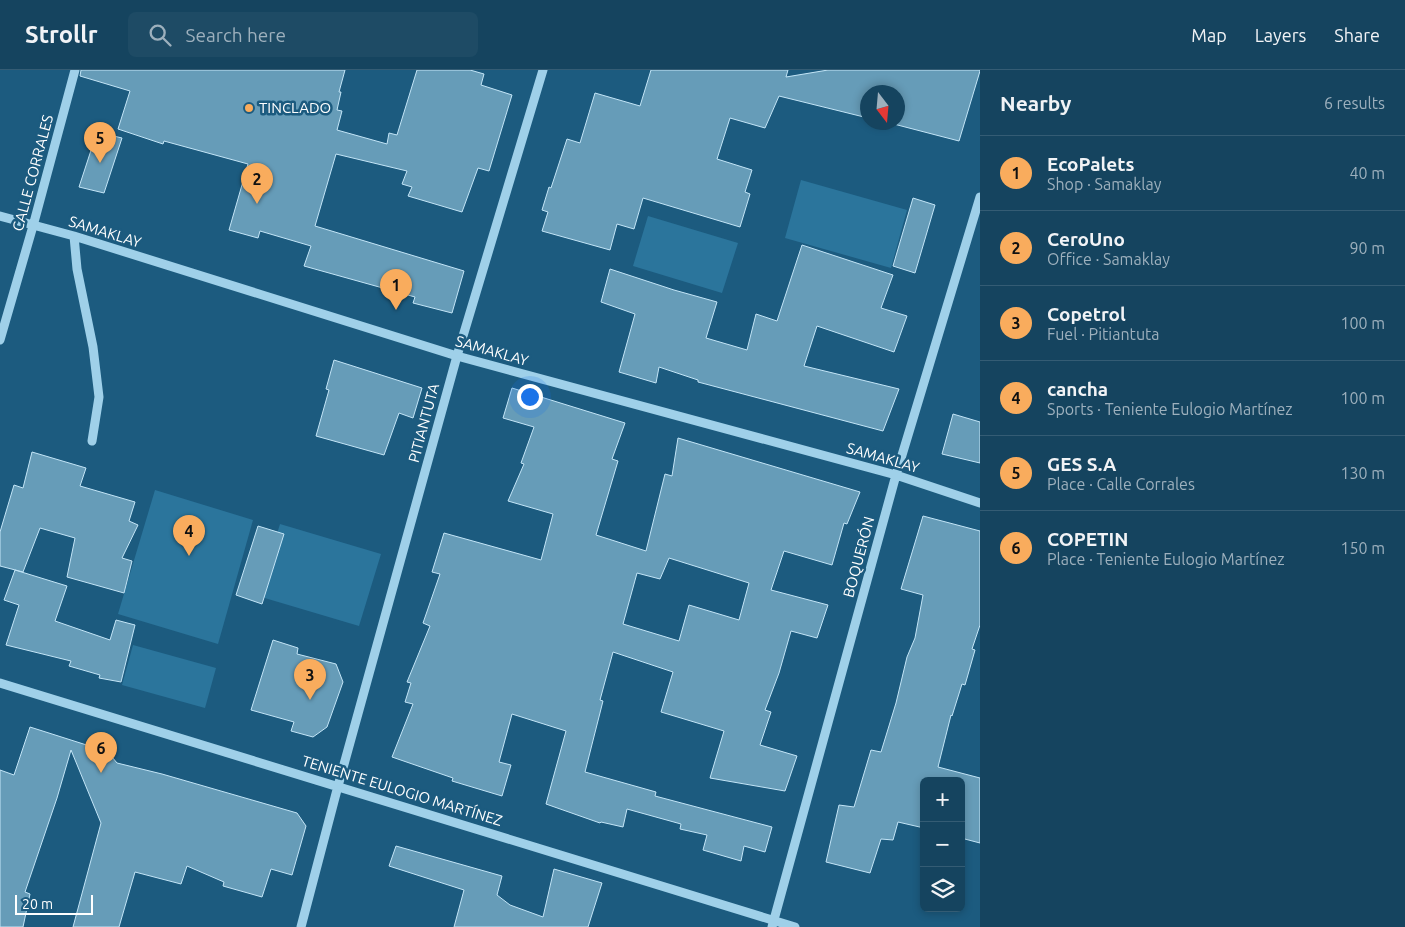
<!DOCTYPE html>
<meta charset="utf-8">
<style>
:root{--surface:#15445f;--page:#1e4b65;--text:#f1f3f6;--muted:#9db0bd;--line:#345c74;--accent:#f9ac5d}
body{margin:0;font-family:Ubuntu,sans-serif;background:var(--page);color:var(--text)}
.controls{position:absolute;right:15px;bottom:15px;display:grid;overflow:hidden;border-radius:8px;box-shadow:0 2px 8px #0003}
.controls button{width:45px;height:45px;display:grid;place-items:center;padding:0;border:0;border-bottom:1px solid var(--line);background:var(--surface);color:var(--text);font:25px sans-serif}
.compass{position:absolute;left:860px;top:15px;width:45px;height:45px;border-radius:50%;background:var(--surface);box-shadow:0 2px 8px #0003;rotate:164deg}
.scale{position:absolute;left:15px;bottom:12px;width:78px;box-sizing:border-box;padding-left:5px;border:2px solid #fff;border-top:0;font-size:14px;line-height:18px;white-space:nowrap;color:#fff;-webkit-text-stroke:4px #1c5b7f;paint-order:stroke}
.you{position:absolute;left:529px;top:326px;width:18px;height:18px;margin:-12px;border:4px solid #fff;border-radius:50%;background:#1a73e8;box-shadow:0 0 0 8px #1a73e833}
.badge{display:grid;place-items:center;width:32px;height:32px;border-radius:50%;background:var(--accent);color:#111;font-size:16px;font-weight:700}
.pin{position:absolute;translate:-50% -41px;filter:drop-shadow(0 1px 2px #0008)}
.pin::after{content:'';position:absolute;top:26px;width:18px;height:15px;background:inherit;clip-path:polygon(0 0,100% 0,50% 100%)}
.list{margin:0;padding:0;list-style:none}
h2{display:flex;justify-content:space-between;align-items:center;height:65px;margin:0;padding:0 20px;font-size:21px}
h2 small{font-size:16px;font-weight:400;color:var(--muted)}
.list li{display:grid;grid-template-columns:32px 1fr auto;gap:15px;align-items:center;box-sizing:border-box;height:75px;padding:0 20px;border-top:1px solid var(--line)}
.list b{display:block;font-size:19px;white-space:nowrap}
.list p{margin:0;font-size:16px;white-space:nowrap;color:var(--muted)}
.list em{font-size:16px;font-style:normal;color:var(--muted)}
.icon{flex:none;width:28px;height:28px;fill:none;stroke:currentColor;stroke-width:2;stroke-linecap:round;stroke-linejoin:round}
.map{position:relative;flex:none;width:980px;height:857px;overflow:hidden}
header{display:flex;align-items:center;gap:30px;box-sizing:border-box;height:70px;padding:0 25px;background:var(--surface);border-bottom:1px solid var(--line)}
header strong{font-size:24px}
nav{display:flex;gap:28px;margin-inline-start:auto;font-size:18px}
.search{width:350px;height:45px;background:var(--page);display:flex;align-items:center;gap:12px;box-sizing:border-box;padding:0 18px;border-radius:8px;color:var(--muted);font-size:19px}
main{display:flex}
aside{flex:1;background:var(--surface)}
.map>svg:first-child{display:block}
.green{fill:#2b759c}
.building{fill:#669cb8;stroke:#c3e5f7;fill-rule:evenodd}
.lines{fill:none;stroke-linecap:round;stroke-linejoin:round}
.minor{stroke:#9fd0e9;stroke-width:9}
.poi-dot{fill:#f9ac5d;stroke:#1c5b7f;stroke-width:2}
.labels{text-anchor:middle;stroke-width:5;stroke-linejoin:round;paint-order:stroke}
.poi-label{font-size:15px;fill:#fff;stroke:#1c5b7f;text-anchor:start}
.street-label{font-size:15px;fill:#fff;stroke:#1c5b7f}
</style>
<header>
<strong>Strollr</strong>
<div class="search"><svg class="icon" aria-label="search" viewBox="0 0 24 24"><circle cx="10" cy="10" r="6"/><path d="M15 15l6 6"/></svg>Search here</div>
<nav><a>Map</a><a>Layers</a><a>Share</a></nav>
</header>
<main>
<div class="map">
<svg width="980" height="857" viewBox="0 0 980 857">
<rect width="100%" height="100%" fill="#1c5b7f"/>
<path class="green" d="M801,110l106,30 -16,58 -106,-30z
M648,146l90,27 -16,50 -89,-27z
M155,420l98,30 -35,124 -100,-30z
M280,454l101,30 -22,72 -101,-30z
M133,575l83,23 -11,40 -83,-23z"/>
<path class="building" d="M81,0h264l-6,22h2l-4,18 5,1 -5,19 50,14 2,-11 8,2 20,-65h53l14,4 -3,11 31,10 -23,76 -11,-3 -16,44 -54,-16 4,-9 -10,-3 5,-13 -71,-17 -21,72 149,45 -12,42 -39,-10 2,-6 -111,-31 7,-20 -51,-15 -2,7 -29,-8 19,-66 -84,-23 -1,3 -45,-15 12,-38 -50,-15z
M651,0h137l-2,7 42,-7h152v1l-21,70 -73,-19h12v-30h-30v26l-89,-22 -14,32 -35,-10 -13,41 35,11 -7,22 5,2 -10,33 -97,-29 -9,31 -17,-5 -7,26 -68,-19 6,-19 -6,-2 7,-23 2,1 16,-49 13,4 15,-50 45,13z
M97,62l25,6 -18,55 -25,-6z
M913,128l22,7 -20,68 -22,-7z
M802,175l91,30 -12,33 26,8 -13,36 -77,-26 -13,40 95,23 -16,42 -185,-49v-2l-39,-13 -3,16 -37,-11 16,-58 -34,-12 9,-33 64,21 43,12 -11,36 41,12 9,-36 21,7z
M334,290l88,28 -9,30 -14,-5 -15,42 -68,-19 13,-46 -3,-1z
M512,318l113,35 -13,36 6,2 -22,74 50,16 19,-77 7,2 6,-38 182,54 -13,32 -3,-1 -12,42 -48,-14 -13,39 57,15 -11,33 -26,-7 -12,42 -14,37 6,2 -11,33 37,11 -12,35 -75,-13 14,-47 -63,-19 12,-40 -60,-20 -13,48 3,1 -18,71 71,20 -1,4 117,31 -7,25 -21,-6 -3,15 -38,-11 4,-15 -27,-6 1,-5 -54,-15 -4,18 -22,-5 -1,1 -54,-19 20,-73 -54,-17 -13,48 12,3 -9,31 -50,-15 1,-3 -61,-21 21,-53 -8,-2 6,-19 -4,-1 23,-56 -7,-3 17,-49 -8,-2 12,-39 97,27 12,-46 -45,-13 16,-37 -3,-1 13,-36 -31,-9zM669,488l80,25 -10,37 -50,-15 -10,36 -56,-17 14,-51 23,6z
M953,344l27,8v41l-38,-9z
M32,382l54,16 -6,18 55,16 -6,19 9,4 -16,33 10,3 -8,32 -57,-16 8,-39 -35,-10 -17,44 -23,-6v-34l14,-47 9,3z
M923,446l57,15v94l-8,24 3,1 -10,35 -3,-1 -10,32 -1,-1 -13,52 42,11v65l-19,-5v-57h-37v47l-26,-6 -5,18 -12,-1 -11,34 -44,-11 13,-57 15,2 17,-57 10,2 15,-49 11,-46 8,-19 8,-43 -22,-6z
M258,456l26,8 -22,70 -26,-9z
M15,500l52,16 -12,35 55,19 6,-20 19,5 -14,57 -22,-4 1,-3 -31,-9 2,-5 -65,-16 13,-40 -15,-5z
M273,570l25,8 -1,6 39,10 7,18 -16,45 -14,10 -22,-6 3,-9 -43,-12z
M30,657l66,21 2,-8 19,23 45,11 135,39 9,13 -14,49 -21,-6 -9,28 -39,-11 1,-4 -37,-16 -6,18 -46,-12 -16,55h-46l28,-104 -30,-73 -14,48 -32,94 5,2 -7,33h-23v-157l14,5z
M396,776l106,30 -5,19 13,10 33,12 11,-48 48,14 -14,44h-134l10,-37 -75,-24z"/>
<g class="lines">
<path class="minor" d="M0,146l74,20 383,120 439,119 84,28
M74,166l3,33 16,78 6,50 -7,44
M0,270l33,-114 42,-156
M0,613l795,244
M301,857l37,-141 119,-430 86,-286
M772,857l124,-452 84,-278"/>
</g>
<circle class="poi-dot" cx="249" cy="38" r="5"/>
<g class="labels">
<g class="poi-label">
<text x="259" y="43">TINCLADO</text>
</g>
<g class="street-label">
<text transform="translate(33 103) rotate(-75)" y="5">CALLE CORRALES</text>
<text transform="translate(105 162) rotate(17)" y="5">SAMAKLAY</text>
<text transform="translate(492 281) rotate(16)" y="5">SAMAKLAY</text>
<text transform="translate(424 353) rotate(-75)" y="5">PITIANTUTA</text>
<text transform="translate(883 388) rotate(16)" y="5">SAMAKLAY</text>
<text transform="translate(859 487) rotate(-75)" y="5">BOQUERÓN</text>
<text transform="translate(402 721) rotate(17)" y="5">TENIENTE EULOGIO MARTÍNEZ</text>
</g>
</g>
</svg>
<div class="controls">
<button>+</button>
<button>−</button>
<button><svg class="icon" aria-label="layers" viewBox="0 0 24 24"><path d="M12 4l9 5-9 5-9-5zM3 14l9 5 9-5"/></svg></button>
</div>
<svg class="compass" viewBox="-18 -18 36 36"><path d="M0-13l5 13h-10z" fill="#e53935"/><path d="M0 13l5-13h-10z" fill="#9db0bd"/></svg>
<div class="scale">20 m</div>
<div class="you"></div>
<div class="pin badge" style="left:396px;top:240px">1</div>
<div class="pin badge" style="left:257px;top:134px">2</div>
<div class="pin badge" style="left:310px;top:630px">3</div>
<div class="pin badge" style="left:189px;top:486px">4</div>
<div class="pin badge" style="left:100px;top:93px">5</div>
<div class="pin badge" style="left:101px;top:703px">6</div>
</div>
<aside>
<h2>Nearby<small>6 results</small></h2>
<ul class="list">
<li><span class="badge">1</span><div><b>EcoPalets</b><p>Shop · Samaklay</p></div><em>40 m</em></li>
<li><span class="badge">2</span><div><b>CeroUno</b><p>Office · Samaklay</p></div><em>90 m</em></li>
<li><span class="badge">3</span><div><b>Copetrol</b><p>Fuel · Pitiantuta</p></div><em>100 m</em></li>
<li><span class="badge">4</span><div><b>cancha</b><p>Sports · Teniente Eulogio Martínez</p></div><em>100 m</em></li>
<li><span class="badge">5</span><div><b>GES S.A</b><p>Place · Calle Corrales</p></div><em>130 m</em></li>
<li><span class="badge">6</span><div><b>COPETIN</b><p>Place · Teniente Eulogio Martínez</p></div><em>150 m</em></li>
</ul>
</aside>
</main>
